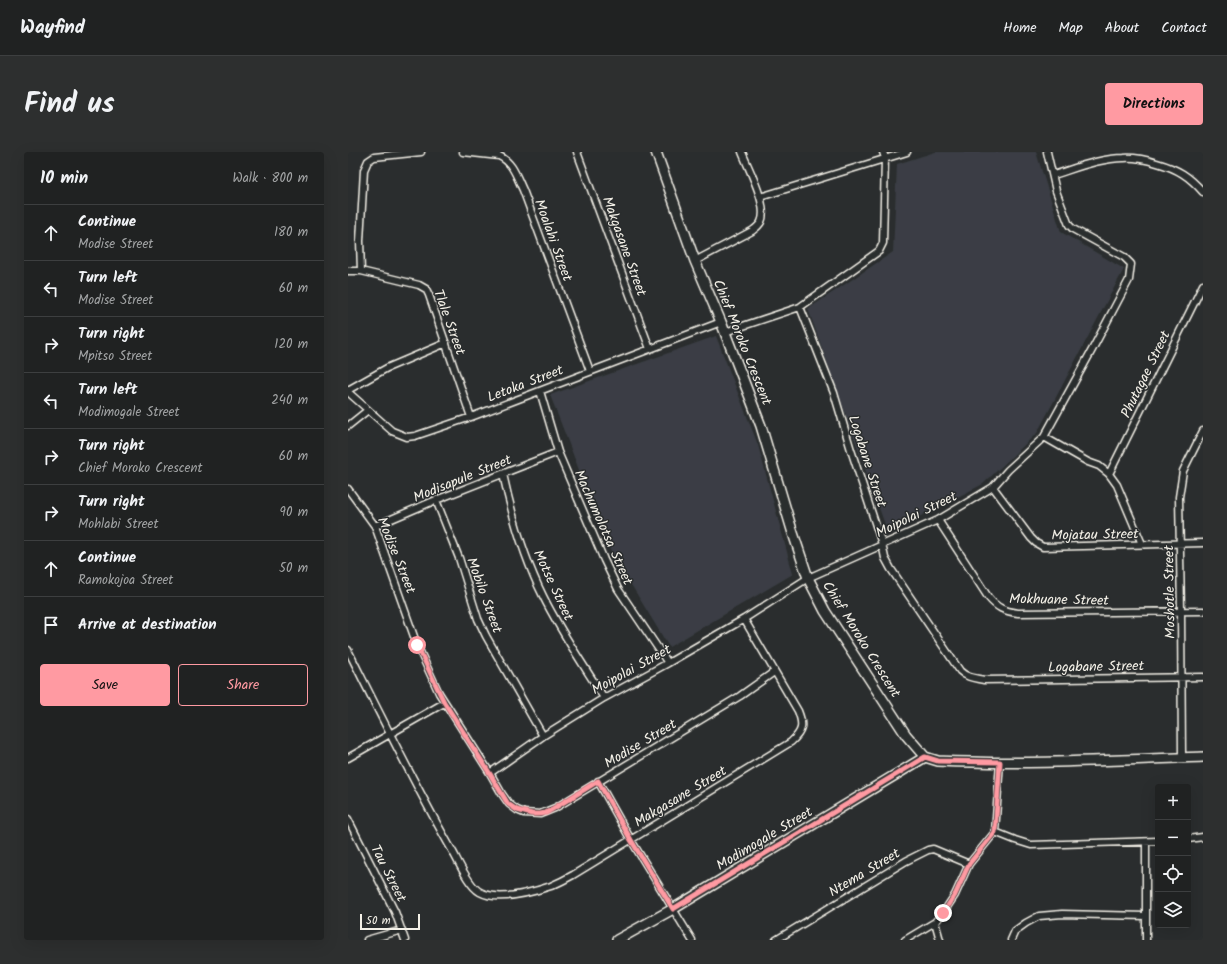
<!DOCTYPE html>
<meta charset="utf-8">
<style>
:root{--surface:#202222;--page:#2d2f2f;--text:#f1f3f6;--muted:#a2a4a5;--line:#3d3f40;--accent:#ff9aa2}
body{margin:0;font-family:Kalam,sans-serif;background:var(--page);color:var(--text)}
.controls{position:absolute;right:12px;bottom:12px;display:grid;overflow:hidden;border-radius:4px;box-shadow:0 4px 16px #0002}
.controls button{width:36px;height:36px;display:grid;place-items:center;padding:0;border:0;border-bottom:1px solid var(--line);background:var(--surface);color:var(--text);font:20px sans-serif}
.scale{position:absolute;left:12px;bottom:10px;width:60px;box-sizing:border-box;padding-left:4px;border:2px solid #f4f1e8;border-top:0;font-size:11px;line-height:14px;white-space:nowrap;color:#f4f1e8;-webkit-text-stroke:3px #2a2d2e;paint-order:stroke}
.stop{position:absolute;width:12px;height:12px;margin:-9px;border:3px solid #ff9aa2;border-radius:50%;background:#fff}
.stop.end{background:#ff9aa2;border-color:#fff;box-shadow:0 1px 4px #0008}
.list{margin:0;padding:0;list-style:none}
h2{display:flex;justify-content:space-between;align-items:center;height:52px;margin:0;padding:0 16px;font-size:17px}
h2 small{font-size:13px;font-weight:400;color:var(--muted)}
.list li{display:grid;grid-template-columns:26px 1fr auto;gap:12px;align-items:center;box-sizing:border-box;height:56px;padding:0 16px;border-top:1px solid var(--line)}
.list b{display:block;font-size:15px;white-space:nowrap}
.list p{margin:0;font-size:13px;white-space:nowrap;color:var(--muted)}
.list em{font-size:13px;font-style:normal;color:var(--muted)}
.actions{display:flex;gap:8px;padding:12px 16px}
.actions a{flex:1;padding:9px 0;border:1px solid var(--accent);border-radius:4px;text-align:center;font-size:14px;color:var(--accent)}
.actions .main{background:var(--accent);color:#111}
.icon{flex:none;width:22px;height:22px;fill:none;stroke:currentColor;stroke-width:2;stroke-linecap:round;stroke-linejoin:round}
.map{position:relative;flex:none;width:855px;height:788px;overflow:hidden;border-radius:4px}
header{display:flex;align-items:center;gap:24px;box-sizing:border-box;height:56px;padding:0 20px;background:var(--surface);border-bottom:1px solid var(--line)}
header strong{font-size:19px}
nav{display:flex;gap:22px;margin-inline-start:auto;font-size:14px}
.intro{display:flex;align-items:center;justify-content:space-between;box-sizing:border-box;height:96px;padding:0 24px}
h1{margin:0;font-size:28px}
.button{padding:10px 18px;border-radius:4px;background:var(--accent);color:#111;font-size:14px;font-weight:700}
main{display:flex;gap:24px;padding:0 24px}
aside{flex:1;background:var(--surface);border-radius:4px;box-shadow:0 4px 16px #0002}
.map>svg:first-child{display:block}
.built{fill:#3a3e44}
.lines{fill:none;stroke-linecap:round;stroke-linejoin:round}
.street-casing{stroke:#f4f1e8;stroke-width:9}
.secondary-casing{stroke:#f4f1e8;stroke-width:12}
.street{stroke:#2a2d2e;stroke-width:6}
.secondary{stroke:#2a2d2e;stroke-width:9}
.route{stroke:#ff9aa2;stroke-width:5}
.labels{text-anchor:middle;stroke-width:3;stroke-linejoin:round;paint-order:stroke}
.street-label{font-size:14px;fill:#f4f1e8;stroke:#2a2d2e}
</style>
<header>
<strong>Wayfind</strong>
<nav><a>Home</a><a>Map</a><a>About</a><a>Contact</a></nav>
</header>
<div class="intro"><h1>Find us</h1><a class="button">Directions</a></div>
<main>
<aside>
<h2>10 min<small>Walk · 800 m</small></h2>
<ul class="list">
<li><svg class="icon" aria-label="ahead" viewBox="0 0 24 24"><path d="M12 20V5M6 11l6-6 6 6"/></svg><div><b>Continue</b><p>Modise Street</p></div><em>180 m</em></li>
<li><svg class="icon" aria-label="left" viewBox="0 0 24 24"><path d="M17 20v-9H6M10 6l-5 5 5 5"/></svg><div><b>Turn left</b><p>Modise Street</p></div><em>60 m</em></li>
<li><svg class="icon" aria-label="right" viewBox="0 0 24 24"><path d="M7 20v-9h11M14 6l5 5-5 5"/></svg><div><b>Turn right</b><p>Mpitso Street</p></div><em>120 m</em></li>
<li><svg class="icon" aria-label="left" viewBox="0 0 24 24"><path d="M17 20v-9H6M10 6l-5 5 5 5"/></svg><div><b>Turn left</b><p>Modimogale Street</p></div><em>240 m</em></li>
<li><svg class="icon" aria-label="right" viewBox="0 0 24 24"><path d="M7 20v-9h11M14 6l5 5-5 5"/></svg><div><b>Turn right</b><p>Chief Moroko Crescent</p></div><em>60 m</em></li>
<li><svg class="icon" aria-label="right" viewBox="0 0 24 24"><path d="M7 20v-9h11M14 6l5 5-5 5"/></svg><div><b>Turn right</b><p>Mohlabi Street</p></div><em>90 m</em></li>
<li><svg class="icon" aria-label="ahead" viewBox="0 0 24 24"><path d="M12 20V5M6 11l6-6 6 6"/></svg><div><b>Continue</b><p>Ramokojoa Street</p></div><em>50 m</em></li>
<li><svg class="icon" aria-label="arrive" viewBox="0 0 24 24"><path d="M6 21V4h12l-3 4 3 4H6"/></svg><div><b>Arrive at destination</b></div></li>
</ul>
<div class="actions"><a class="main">Save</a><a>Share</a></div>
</aside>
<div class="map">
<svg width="855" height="788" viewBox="0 0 855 788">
<rect width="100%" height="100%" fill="#2a2d2e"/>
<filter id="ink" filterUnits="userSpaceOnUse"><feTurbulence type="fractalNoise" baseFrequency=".025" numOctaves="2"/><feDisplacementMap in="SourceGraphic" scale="8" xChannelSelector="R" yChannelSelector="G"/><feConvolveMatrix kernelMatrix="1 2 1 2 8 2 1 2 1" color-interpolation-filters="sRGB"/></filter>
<g filter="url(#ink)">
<path class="built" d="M587,0h101l25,80 63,37 -87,164 -54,51 -95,49 -80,-224 85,-57 4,-88z
M368,184l42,109 35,129 -124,73 -59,-97 -60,-155z"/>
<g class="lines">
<g class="street-casing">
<path id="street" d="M115,0l36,4c14,6 18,22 24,34l67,181
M229,0l73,197
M705,23c23,-7 48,-17 71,-17 12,-1 23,2 33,5 21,6 32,13 46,29
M412,45l147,-45
M347,109l57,-30c4,-3 7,-5 9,-9 8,-16 -13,-54 -19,-70
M0,119h13l58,14 7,4 3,6 42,122
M13,119l-1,-30 4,-71 4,-9 6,-4 47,-5
M452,155l34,86 17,57 31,94 3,14 6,11 69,102c7,7 15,7 24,9l219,-3
M377,180l75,-25 79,-56 4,-8 2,-85 -2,-6
M0,238l39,-22 59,-25
M192,239l18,61 46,108 14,29 50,74
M0,240l44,39 15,6 8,-1 56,-19 250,-95
M0,274l20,-16
M696,285l44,25 11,4 10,8 8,11 25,59
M155,322c9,42 21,84 40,122 17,35 40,68 61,102
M761,322l94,-189
M645,335l38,51 5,5 7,4 160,-4
M0,337l27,37 42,119 22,48 51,80 12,21 7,10 8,6 7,3 16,1 15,-6 185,-112 34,-24
M88,348l23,58 19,61 8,17 57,100
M590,368l50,77c9,11 16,14 30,16l185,-2
M27,374l61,-26 122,-48
M0,498c34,68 67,136 105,202 6,11 16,34 27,40 18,10 53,0 71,-6 7,-3 15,-7 22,-11l218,-133c11,-10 13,-16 7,-31l-54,-92
M834,605l-1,-146 -2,-114 4,-26 20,-40
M0,606l96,-55
M142,621l53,-37 61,-38 64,-35 76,-44 64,-41 130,-58 55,-33 15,-17 36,-33 48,-87 37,-70 2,-16 -7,-7 -51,-28 -4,-4 -13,-34 -9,-39
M250,629l33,59 61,100
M0,667l47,93 10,28
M647,680l20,8 16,5 127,-4
M840,687l15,-2
M798,691v97
M587,770l5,18
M19,788l35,-10
M428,788l130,-79 22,-11 5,-1 36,15
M557,788l30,-18 8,-9 12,-18 14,-31 26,-32 5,-70
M663,788l4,-9 11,-8 13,-7 23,-2 84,2"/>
</g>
<g class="secondary-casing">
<path id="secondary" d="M308,0l39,109 26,61 40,104 31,104 16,48 17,33 81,124 19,22 13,4c88,4 177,-1 265,-4
M269,788l56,-31 252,-152"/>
</g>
<use href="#street" class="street"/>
<use href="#secondary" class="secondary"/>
</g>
</g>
<g class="lines" filter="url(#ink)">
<path class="route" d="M69,493l27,57 46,72 18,30 9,6 15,4h8l6,-1 52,-32 33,59 42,69 252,-152 13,4 62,1 -5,70 -26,32 -14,31 -12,18"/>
</g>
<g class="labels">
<g class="street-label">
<text transform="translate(206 88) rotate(70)" y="5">Moalahi Street</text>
<text transform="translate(277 94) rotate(70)" y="5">Makgasane Street</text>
<text transform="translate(102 170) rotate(70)" y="5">Tlale Street</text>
<text transform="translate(395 190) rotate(68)" y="5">Chief Moroko Crescent</text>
<text transform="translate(797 222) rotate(-64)" y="5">Phutagae Street</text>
<text transform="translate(177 231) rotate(-21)" y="5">Letoka Street</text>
<text transform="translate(520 309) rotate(72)" y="5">Logabane Street</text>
<text transform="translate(114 326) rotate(-22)" y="5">Modisapule Street</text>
<text transform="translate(568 362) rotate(-26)" y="5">Moipolai Street</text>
<text transform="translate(256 375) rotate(66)" y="5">Machumolotsa Street</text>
<text transform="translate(747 382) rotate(-1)" y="5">Mojatau Street</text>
<text transform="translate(49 403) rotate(68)" y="5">Modise Street</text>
<text transform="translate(206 433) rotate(65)" y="5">Motse Street</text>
<text transform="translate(821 440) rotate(-91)" y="5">Moshotle Street</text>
<text transform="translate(137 443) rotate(70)" y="5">Mobilo Street</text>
<text transform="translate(711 447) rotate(1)" y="5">Mokhuane Street</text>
<text transform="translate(514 487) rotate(58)" y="5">Chief Moroko Crescent</text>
<text transform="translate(748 514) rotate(-1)" y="5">Logabane Street</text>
<text transform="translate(283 517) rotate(-29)" y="5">Moipolai Street</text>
<text transform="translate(292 591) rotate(-31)" y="5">Modise Street</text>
<text transform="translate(332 644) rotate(-31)" y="5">Makgasane Street</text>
<text transform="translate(416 686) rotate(-31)" y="5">Modimogale Street</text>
<text transform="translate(516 720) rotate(-31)" y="5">Ntema Street</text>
<text transform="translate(41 721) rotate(63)" y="5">Tau Street</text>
</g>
</g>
</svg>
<div class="controls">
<button>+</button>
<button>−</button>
<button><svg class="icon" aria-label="locate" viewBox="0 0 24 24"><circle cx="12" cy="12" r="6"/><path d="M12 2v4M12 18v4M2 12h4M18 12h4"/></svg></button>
<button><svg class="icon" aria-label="layers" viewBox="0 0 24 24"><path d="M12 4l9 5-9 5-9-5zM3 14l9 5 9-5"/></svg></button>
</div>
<div class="scale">50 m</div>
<div class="stop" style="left:69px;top:493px"></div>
<div class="stop end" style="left:595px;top:761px"></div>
</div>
</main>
